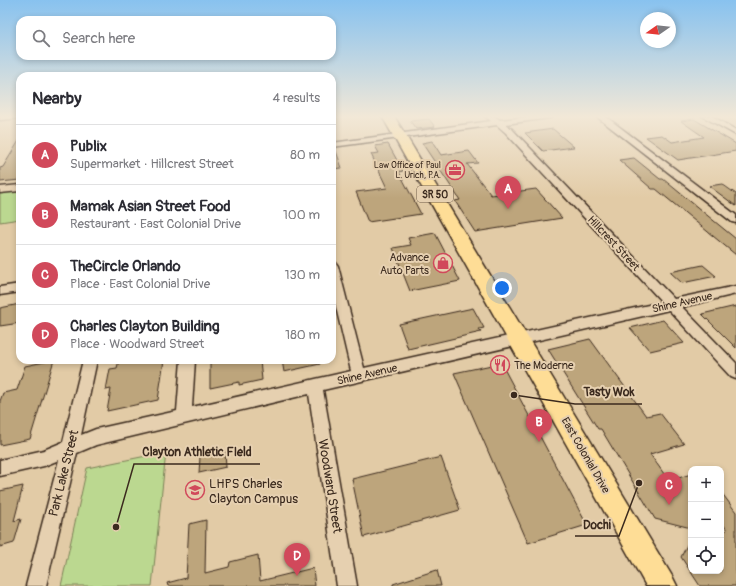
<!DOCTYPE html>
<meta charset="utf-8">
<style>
:root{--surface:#fff;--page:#f2f2f3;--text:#2b2b33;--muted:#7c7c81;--line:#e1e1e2;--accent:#d1495b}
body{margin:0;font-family:Pangolin,sans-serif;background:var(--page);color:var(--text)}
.controls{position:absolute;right:12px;bottom:12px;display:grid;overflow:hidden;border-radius:8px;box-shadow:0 2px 6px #0003}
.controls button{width:36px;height:36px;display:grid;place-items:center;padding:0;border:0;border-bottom:1px solid var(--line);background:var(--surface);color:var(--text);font:20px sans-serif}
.compass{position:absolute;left:640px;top:12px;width:36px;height:36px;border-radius:50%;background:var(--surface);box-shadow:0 2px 6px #0003;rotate:256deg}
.you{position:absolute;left:502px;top:288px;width:14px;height:14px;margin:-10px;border:3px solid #fff;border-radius:50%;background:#1a73e8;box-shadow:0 0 0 6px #1a73e833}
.badge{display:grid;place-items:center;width:26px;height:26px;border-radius:50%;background:var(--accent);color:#fff;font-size:13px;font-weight:700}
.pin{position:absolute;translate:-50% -33px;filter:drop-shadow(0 1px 2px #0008)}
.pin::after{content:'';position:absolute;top:21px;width:14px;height:12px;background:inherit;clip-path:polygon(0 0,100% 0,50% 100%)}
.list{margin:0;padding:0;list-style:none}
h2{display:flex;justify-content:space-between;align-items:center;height:52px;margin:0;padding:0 16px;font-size:17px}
h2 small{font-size:13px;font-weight:400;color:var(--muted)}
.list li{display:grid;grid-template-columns:26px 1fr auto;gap:12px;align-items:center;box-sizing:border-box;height:60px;padding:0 16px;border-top:1px solid var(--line)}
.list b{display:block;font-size:15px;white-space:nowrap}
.list p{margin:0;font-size:13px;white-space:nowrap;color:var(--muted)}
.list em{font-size:13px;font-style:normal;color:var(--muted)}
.icon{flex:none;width:22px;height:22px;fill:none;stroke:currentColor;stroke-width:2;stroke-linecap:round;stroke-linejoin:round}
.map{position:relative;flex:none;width:736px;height:586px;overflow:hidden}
.search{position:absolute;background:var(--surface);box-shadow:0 2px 6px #0003;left:16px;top:16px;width:320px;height:44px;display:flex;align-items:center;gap:10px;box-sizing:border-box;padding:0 14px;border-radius:12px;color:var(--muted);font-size:15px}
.panel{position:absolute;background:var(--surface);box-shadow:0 2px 6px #0003;left:16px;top:72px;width:320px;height:292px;border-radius:12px}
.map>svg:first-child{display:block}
.green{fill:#bbd890;stroke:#7b8157}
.building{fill:#bda57b;stroke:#3b2a1e}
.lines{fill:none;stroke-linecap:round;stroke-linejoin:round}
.minor-casing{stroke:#3b2a1e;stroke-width:3}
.highway-casing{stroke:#3b2a1e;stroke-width:3}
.minor{fill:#e6d0b0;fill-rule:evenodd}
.highway{fill:#fedd96;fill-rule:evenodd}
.labels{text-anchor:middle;stroke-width:4;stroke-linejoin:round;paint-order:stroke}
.far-poi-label{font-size:9px;fill:#3b2a1e;stroke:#e6d0b0;text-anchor:end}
.shield{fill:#e6d0b0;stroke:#6e5c4a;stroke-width:1}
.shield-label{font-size:10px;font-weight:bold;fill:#3b2a1e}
.street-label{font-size:11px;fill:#3b2a1e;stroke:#e6d0b0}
.poi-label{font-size:11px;fill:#3b2a1e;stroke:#e6d0b0;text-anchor:end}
.near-street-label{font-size:13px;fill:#3b2a1e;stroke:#e6d0b0}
.near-poi-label{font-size:13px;fill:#3b2a1e;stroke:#e6d0b0;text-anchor:start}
.leader{fill:none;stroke:#3b2a1e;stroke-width:1.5}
.callout-dot{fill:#3b2a1e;stroke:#e6d0b0;stroke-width:1.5}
.callout-label{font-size:12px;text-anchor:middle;font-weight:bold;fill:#3b2a1e;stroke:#e6d0b0;stroke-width:4;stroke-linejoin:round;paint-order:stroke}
</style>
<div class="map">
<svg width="736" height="586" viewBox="0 0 736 586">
<rect width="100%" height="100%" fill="#e2cba6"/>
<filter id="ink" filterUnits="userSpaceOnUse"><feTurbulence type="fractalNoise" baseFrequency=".025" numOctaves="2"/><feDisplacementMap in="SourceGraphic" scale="8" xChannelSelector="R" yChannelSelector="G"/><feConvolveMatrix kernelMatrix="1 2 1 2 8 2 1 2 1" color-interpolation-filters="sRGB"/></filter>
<g filter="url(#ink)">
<path class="green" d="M20,191v28l-20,3v-29z
M166,452l-14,134h-91l26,-118z"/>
<path class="building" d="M429,119l6,8 -19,2 -6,-8z
M694,119l42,25v7l-58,9 -32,-23 16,-2 10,7 32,-5 -23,-16z
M553,129l21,18 -31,4 -18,-18z
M20,139v41l-20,2v-14l3,-1z
M432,141l9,14 28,-4 9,12 -11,1 24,31 45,-6 26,29 -87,14 -20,-31 5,-1 -38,-57z
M388,144l15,27 -4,1 22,42 -53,8 -12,-30 31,-4 -16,-34 8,-1 -4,-7z
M332,148h3l7,20 -10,1z
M634,158l26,21h3l73,60v16l-80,-66h-4l-33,-29z
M722,184l14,10v12l-27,-20z
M435,233l25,48 -50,10 -17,-43 18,-3 -3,-7z
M703,265l13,11 -34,7 -12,-11z
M20,304v19l-20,3v-18z
M736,306v42l-34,-34z
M473,308l11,20 -5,1 2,3 -73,17 -9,-25z
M663,320l21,23 -34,8 -20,-23z
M590,339l56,77 14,-3 24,31 -34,10 19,27 22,-7v54l-36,-9 -54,-90h-3l-50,-80z
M54,360l-24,79 -30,6v-44l3,-8 14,-3 8,-24z
M119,360h45l-6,40 -51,11 4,-22 -5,1 4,-21 7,-1z
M210,360h50l2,20 -23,5v-3l-29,6z
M282,360h38v4l-36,8z
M501,363l86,162 -59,18 -74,-170z
M225,451l1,16 -27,6 1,-16z
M441,457l19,53 -96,27 -12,-58z
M23,486l-9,35 7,-2 -7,24 -14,4v-56z
M721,492l15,20v74h-36l-19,-29 10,-20v34h30v-39l6,-2 -6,-9z
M206,520l-1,53 24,-6 1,-5 28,-7 2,26 53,-13 2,18h-147l-1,-3 19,-5 3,-54z
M437,570l4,16h-48v-2z"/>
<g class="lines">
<g class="minor-casing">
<path id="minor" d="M0,116h20v2l-20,2z
M485,116h9l6,4 33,-4h21l-4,2 -45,6 7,5 162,170 62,-13v8l-54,13 54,56v16l-5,-2 -62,-67 -346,80 34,196h-20l-28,-192 -213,51 -19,8 -31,133h-20l33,-126 -15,6 -44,10v-16l44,-10 19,-8 20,-82h14l-16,75 15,-6 81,-18 4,-51h14l-3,47 159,-36 -19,-81v-28l4,1 2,3 26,102 298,-66 -156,-169 -9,-8 -165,22v-4l159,-22z
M596,116h9l131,99v8l-4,-1z
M702,116h10l24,14v5z
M20,185v6l-20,2v-6z
M20,284v8l-20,3v-8z"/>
</g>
<g class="highway-casing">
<path id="highway" d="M382,116h12l278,460 5,10h-31z"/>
</g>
<use href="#minor" class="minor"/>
<use href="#highway" class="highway"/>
</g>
</g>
<linearGradient id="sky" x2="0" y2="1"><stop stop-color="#88c2ef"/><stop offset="0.59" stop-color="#f2e8d7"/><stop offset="1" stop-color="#f2e8d7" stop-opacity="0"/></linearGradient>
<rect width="736" height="198" fill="url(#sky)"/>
<defs>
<g id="office-ring" transform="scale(1)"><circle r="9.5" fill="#e6d0b0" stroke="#d1495b" stroke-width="1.5"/><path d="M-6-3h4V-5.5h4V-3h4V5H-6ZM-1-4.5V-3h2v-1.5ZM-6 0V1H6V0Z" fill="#d1495b"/></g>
<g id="shop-ring" transform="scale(1)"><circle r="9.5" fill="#e6d0b0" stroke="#d1495b" stroke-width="1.5"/><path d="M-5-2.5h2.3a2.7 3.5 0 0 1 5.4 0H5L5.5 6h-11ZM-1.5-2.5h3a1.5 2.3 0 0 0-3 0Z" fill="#d1495b"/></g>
<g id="restaurant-ring" transform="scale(1)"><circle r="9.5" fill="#e6d0b0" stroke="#d1495b" stroke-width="1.5"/><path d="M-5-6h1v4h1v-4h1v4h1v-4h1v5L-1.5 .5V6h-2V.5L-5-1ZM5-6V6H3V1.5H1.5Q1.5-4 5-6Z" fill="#d1495b"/></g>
<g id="school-ring" transform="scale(1)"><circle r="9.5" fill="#e6d0b0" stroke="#d1495b" stroke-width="1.5"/><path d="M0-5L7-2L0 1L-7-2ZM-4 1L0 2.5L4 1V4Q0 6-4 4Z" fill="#d1495b"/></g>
</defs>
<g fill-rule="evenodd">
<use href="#office-ring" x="455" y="170"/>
<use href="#shop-ring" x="443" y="263"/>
<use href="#restaurant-ring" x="500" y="365"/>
<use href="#school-ring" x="195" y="490"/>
</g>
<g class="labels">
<g class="far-poi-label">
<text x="441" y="168">Law Office of Paul<tspan x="441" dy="10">L. Urich, P.A.</tspan></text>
</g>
<rect class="shield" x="417" y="186" width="36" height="16" rx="3"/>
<g class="shield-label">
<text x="435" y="198">SR 50</text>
</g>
<g class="street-label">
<text transform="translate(614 243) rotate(47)" y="4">Hillcrest Street</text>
<text transform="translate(682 302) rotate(-13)" y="4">Shine Avenue</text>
<text transform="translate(367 374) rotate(-13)" y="4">Shine Avenue</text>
<text transform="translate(586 455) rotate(60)" y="4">East Colonial Drive</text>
</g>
<g class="poi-label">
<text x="429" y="261">Advance<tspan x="429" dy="13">Auto Parts</tspan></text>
<text x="514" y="369" text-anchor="start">The Moderne</text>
</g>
<g class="near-street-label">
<text transform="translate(63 473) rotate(-76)" y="5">Park Lake Street</text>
<text transform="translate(331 486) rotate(81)" y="5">Woodward Street</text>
</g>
<g class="near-poi-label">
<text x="209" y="488">LHPS Charles<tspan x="209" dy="15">Clayton Campus</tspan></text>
</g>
</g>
<path class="leader" d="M514 395L575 404H642M116 527L134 464H260M639 483L619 536H575"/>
<g class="callout-dot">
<circle cx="514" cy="395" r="4"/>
<circle cx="116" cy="527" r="4"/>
<circle cx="639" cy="483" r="4"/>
</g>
<g class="callout-label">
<text x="609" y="396">Tasty Wok</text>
<text x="197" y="456">Clayton Athletic FIeld</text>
<text x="597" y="529">Dochi</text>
</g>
</svg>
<div class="controls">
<button>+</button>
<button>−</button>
<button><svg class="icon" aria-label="locate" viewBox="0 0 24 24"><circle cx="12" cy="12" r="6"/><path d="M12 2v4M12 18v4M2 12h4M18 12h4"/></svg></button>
</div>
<svg class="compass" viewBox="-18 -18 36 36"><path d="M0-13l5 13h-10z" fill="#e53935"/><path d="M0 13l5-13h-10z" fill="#7c7c81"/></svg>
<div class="you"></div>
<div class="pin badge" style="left:508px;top:209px">A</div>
<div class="pin badge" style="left:539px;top:442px">B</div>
<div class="pin badge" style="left:669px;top:505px">C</div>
<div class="pin badge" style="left:297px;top:576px">D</div>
<div class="search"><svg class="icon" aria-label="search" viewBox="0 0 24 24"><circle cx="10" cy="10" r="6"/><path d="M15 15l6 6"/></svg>Search here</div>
<section class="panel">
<h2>Nearby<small>4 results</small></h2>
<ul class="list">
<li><span class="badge">A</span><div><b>Publix</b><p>Supermarket · Hillcrest Street</p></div><em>80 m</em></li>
<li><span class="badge">B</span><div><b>Mamak Asian Street Food</b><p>Restaurant · East Colonial Drive</p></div><em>100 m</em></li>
<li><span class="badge">C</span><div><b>TheCircle Orlando</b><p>Place · East Colonial Drive</p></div><em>130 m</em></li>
<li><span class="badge">D</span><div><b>Charles Clayton Building</b><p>Place · Woodward Street</p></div><em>180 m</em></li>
</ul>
</section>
</div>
